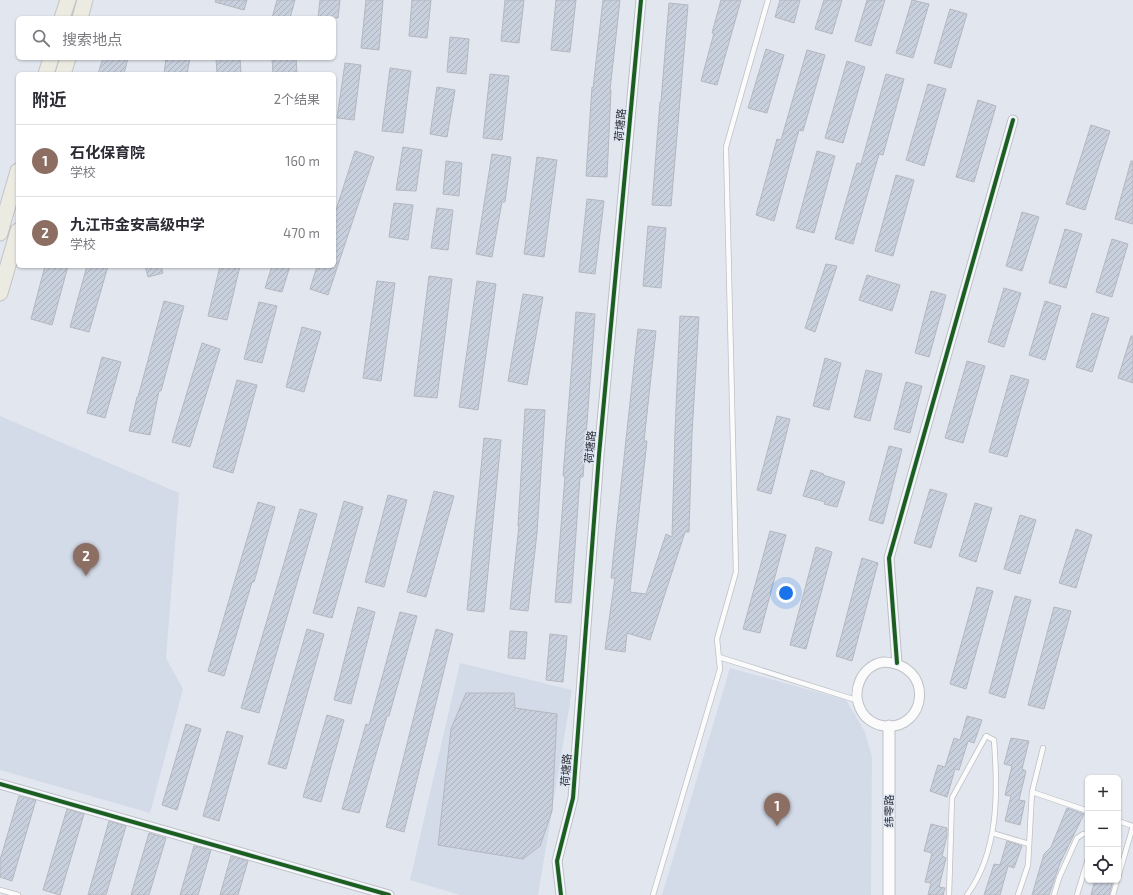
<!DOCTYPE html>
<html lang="zh">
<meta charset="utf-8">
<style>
:root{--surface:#fff;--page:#f2f2f3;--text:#2b2b33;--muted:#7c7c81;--line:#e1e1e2;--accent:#6b6e74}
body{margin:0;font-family:"Exo 2","Noto Sans SC",sans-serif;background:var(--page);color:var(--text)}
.controls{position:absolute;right:12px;bottom:12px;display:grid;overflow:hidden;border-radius:6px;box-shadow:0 1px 3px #0004}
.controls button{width:36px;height:36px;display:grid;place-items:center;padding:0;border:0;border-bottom:1px solid var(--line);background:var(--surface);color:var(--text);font:20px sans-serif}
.you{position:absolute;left:786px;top:593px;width:14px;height:14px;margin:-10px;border:3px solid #fff;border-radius:50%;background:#1a73e8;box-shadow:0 0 0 6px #1a73e833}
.badge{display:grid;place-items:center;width:26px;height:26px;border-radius:50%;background:var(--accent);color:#fff;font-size:13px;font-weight:700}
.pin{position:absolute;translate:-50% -33px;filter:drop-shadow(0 1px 2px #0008)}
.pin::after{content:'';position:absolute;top:21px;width:14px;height:12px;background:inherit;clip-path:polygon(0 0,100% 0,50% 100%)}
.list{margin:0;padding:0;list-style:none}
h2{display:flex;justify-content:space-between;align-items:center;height:52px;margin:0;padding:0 16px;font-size:17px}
h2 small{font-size:13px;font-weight:400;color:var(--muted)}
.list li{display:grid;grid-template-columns:26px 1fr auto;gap:12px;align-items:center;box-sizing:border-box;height:72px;padding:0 16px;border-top:1px solid var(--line)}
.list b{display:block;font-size:15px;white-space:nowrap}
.list p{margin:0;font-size:13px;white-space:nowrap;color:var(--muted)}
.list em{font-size:13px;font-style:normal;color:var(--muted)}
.icon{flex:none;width:22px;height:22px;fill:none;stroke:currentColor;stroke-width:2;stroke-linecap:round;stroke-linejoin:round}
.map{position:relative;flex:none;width:1133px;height:895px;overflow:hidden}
.search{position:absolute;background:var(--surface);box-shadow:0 1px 3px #0004;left:16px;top:16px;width:320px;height:44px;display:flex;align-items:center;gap:10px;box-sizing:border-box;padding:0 14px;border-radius:6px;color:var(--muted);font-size:15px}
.panel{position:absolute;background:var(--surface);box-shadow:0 1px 3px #0004;left:16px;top:72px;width:320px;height:196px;border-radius:6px}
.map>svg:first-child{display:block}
.built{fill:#d3dbe9}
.building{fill:url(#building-hatch);stroke:#b4b7be}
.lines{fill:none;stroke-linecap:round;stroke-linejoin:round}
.service-casing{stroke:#bdc0c6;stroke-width:6}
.minor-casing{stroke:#bdc0c6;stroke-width:11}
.tertiary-casing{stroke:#bdc0c6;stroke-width:13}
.primary-casing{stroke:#c2c4c8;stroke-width:17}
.service{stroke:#fbfbfc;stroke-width:4.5}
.minor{stroke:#fbfbfc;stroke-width:9}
.tertiary{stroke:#fbfbfc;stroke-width:11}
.primary{stroke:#ebebe2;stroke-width:15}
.cycleway-casing{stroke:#dde5f3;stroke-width:6}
.cycleway{stroke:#1b5e20;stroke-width:4}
.labels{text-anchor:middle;stroke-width:3;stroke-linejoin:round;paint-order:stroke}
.street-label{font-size:11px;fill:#2b2e33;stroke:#dde5f3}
</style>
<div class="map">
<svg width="1133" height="895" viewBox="0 0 1133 895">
<defs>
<pattern id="building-hatch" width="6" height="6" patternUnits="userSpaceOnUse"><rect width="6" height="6" fill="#c9d0dd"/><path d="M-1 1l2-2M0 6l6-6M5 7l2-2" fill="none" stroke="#adb3be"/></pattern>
</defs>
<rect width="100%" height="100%" fill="#e2e6ee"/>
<path class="built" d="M0,416l179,77 -13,165 17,31 -33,124 -150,-43z
M460,663l112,27 -34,205h-78l-50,-15z
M730,668l116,32 19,32 7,25 -1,138h-209z"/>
<path class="building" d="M216,0h31l-3,10 -29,-8z
M277,0h18l-5,18h-18z
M320,0h20l-2,18h-20z
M366,0h17l-4,50 -18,-2z
M412,0h19l-4,38 -18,-2z
M505,0h19l-5,43 -18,-2z
M556,0h20l-6,52 -19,-2z
M603,0h17l-10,90h1l-4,87 -21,-1 6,-89 1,1z
M721,0h20l-24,85 -16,-4 13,-48h-2z
M780,0h20l-6,23 -19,-6z
M824,0h18l-10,34 -17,-5z
M867,0h18l-14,46 -16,-5z
M912,0l17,4 -16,54 -17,-5z
M669,3l19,2 -17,201 -19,-1 8,-103h1z
M950,9l17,5 -16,54 -17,-5z
M450,37l19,2 -3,35 -19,-2z
M766,49l18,6 -17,58 -19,-5z
M807,50l18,5 -22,76 -4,-1 -25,91 -18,-6 21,-76 4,1z
M103,58h25l-4,16h-26z
M166,58h24l-3,16h-23z
M216,58h24l1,16h-24z
M272,58h24l1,16h-24z
M847,61l18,6 -22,76 -18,-5z
M345,63l16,2 -7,55 -17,-2z
M390,68l21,3 -8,62 -21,-2z
M490,74l19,2 -7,64 -19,-2z
M886,74l18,5 -21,76 -4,-1 -26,90 -18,-5 22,-76 4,1z
M928,84l18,5 -22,77 -18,-6z
M437,87l18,3 -8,47 -17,-3z
M978,100l18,6 -22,76 -18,-5z
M1091,125l19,6 -25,79 -19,-6z
M403,147l19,3 -6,41 -20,-1z
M355,151l19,6 -46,138 -18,-6 7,-23h17v-50z
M817,151l18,5 -21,77 -18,-5z
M492,154l19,3 -6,45h-3l-10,55 -16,-3z
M537,157l20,3 -13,97 -20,-3z
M446,161l16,2 -3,33 -16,-2z
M1131,161h2v63l-18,-5z
M896,175l18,5 -21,76 -18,-5z
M587,199l17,2 -9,73 -16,-2z
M394,203l19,2 -5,35 -19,-3z
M437,208l16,2 -5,40 -17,-2z
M1022,212l17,5 -17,54 -16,-5z
M648,226l18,2 -5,60 -18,-2z
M1065,229l17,5 -16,54 -17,-5z
M1112,239l16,5 -16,53 -16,-5z
M826,264l11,2 -22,66 -10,-4z
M45,266h23l-16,59 -21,-6z
M87,266h21l-19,66 -19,-5z
M145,266h16l2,7 -15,4z
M220,266h20l-13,54 -19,-4z
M272,266h18l-8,26 -17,-4z
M867,275l33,10 -8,26 -33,-11z
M429,276l23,3 -15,119 -23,-2z
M377,281l18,2 -14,98 -18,-3z
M477,281l19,3 -18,126 -19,-3z
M1004,288l17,5 -17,54 -16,-5z
M931,291l15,4 -17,62 -14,-4z
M523,294l20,3 -16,88 -19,-4z
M164,301l20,5 -23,85h-2l-9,44 -21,-4 8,-34h1z
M1045,301l16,5 -16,54 -16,-5z
M259,302l18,4 -15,57 -18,-4z
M576,312l19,2 -12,163h-3l-9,126 -16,-1 10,-126h-2z
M1092,313l17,5 -17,54 -16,-5z
M680,316l19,1 -7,116 -3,99h-4l-35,108 -23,-7 -2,19 -20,-3 10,-71h-4l27,-249 18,2 -12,110h3l-17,151 16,2 20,-60 6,3 3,-105z
M302,327l19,5 -17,60 -18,-5z
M1131,336h2v47l-15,-5z
M202,343l18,6 -30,98 -18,-5z
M102,357l19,5 -16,56 -18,-5z
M825,358l16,5 -12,47 -16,-4z
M967,361l18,5 -22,77 -18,-5z
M866,370l16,4 -12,47 -16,-4z
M1011,375l18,5 -22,77 -18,-5z
M237,380l20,5 -24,88 -20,-6z
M906,382l16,4 -12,47 -16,-4z
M525,409l20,1 -8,123 -9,78 -18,-2 9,-83h-1z
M777,416l13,3 -19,75 -14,-4z
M484,438l17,2 -17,172 -17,-2z
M889,446l13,3 -19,75 -14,-4z
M811,470l13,4 -1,1 22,7 -8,25 -13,-3 1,-2 -22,-6z
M930,489l17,5 -16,54 -17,-5z
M434,491l20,5 -28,101 -19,-5z
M388,495l19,5 -23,87 -19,-5z
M344,501l19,6 -31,111 -19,-5z
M258,502l17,5 -21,75h-2l-28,94 -16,-5z
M975,503l17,5 -16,54 -17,-6z
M300,509l17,5 -58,199 -18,-5z
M1020,515l16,5 -16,54 -16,-5z
M1076,529l16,6 -16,53 -17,-5z
M770,531l16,4 -26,98 -17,-4z
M816,547l16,5 -26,97 -16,-4z
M862,558l16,5 -26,98 -16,-5z
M977,587l16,4 -27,98 -16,-5z
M1015,596l16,4 -26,98 -16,-5z
M358,607l17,5 -24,92 -17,-4z
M1054,607l17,4 -27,98 -16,-4z
M400,612l17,4 -28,100h-2l-28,97 -17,-4 24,-85 3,1z
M307,629l17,5 -38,135 -18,-5z
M436,629l17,5 -49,198 -18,-5z
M510,631l17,1 -2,27 -17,-1z
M550,634l17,2 -4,46 -17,-2z
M466,693h48l1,15 42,6 -5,97 -12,35 -17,13 -85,-14 13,-116z
M327,715l17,5 -23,82 -18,-5z
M967,716l15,4 -8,23 -6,-2 -9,29 -4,-1 -8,28 -17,-6 8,-26 7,2 9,-29 6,2z
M186,724l15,5 -24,81 -15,-5z
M227,731l16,5 -24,85 -16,-5z
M1011,738l18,3 -7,28 4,2 -7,29 6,1 -5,24 -15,-4 6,-25 -6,-1 7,-29 -8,-2z
M19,796l17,4 -24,81 -12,-4v-17z
M1067,808l17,6 -24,49 -11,32h-17l12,-41 7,-7z
M67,809l17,5 -24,81 -17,-5z
M109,821l17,5 -20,69h-18z
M931,824l16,4v8l-5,20 4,2 -7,29 6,1 -2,7h-15l3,-12 -6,-1 7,-29 -8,-2z
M149,833l17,5 -17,57h-18z
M1007,841l15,5 -8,22 -6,-2 -8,29h-16l10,-31 6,1z
M194,846l17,4 -13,45h-18z
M231,856l17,5 -10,34h-18z
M1095,880h18l-4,15h-18z"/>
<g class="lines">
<g class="service-casing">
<path id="service" d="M719,657l137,43
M1032,792l56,19
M1118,821l15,5 -15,52
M992,833l37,11
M0,890l18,5
M653,895l67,-226 -3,-30 19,-67 -10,-425 42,-147
M949,895l3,-97 34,-62 8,4c4,52 5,111 -27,155
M1018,895l10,-30 4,-73 11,-44
M1054,895l5,-17 18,-40 6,-4h3l2,2
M1077,895l11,-36
M1113,895l4,-15"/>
</g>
<g class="minor-casing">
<path id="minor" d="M883,662c53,2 44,69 1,64 -9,-1 -18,-7 -22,-14 -12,-20 -1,-46 21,-50z
M897,663l-8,-105 124,-438
M0,784l389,111
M561,895l-4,-34 16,-63 26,-343 42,-455"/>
</g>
<g class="tertiary-casing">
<path id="tertiary" d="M889,726v169"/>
</g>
<g class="primary-casing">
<path id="primary" d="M62,18l6,-18
M80,18l5,-18
M46,74l5,-16
M63,74l5,-16
M0,233l18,-62
M0,293l18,-62"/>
</g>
<use href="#service" class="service"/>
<use href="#minor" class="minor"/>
<use href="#tertiary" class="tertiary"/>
<use href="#primary" class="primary"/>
<g class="cycleway-casing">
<path id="cycleway" d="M897,663l-8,-105 124,-438
M0,784l389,111
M561,895l-4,-34 16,-63 26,-343 42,-455"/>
</g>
<use href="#cycleway" class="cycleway"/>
</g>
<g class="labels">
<g class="street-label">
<text transform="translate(620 125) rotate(-85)" y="4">荷塘路</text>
<text transform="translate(590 447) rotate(-85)" y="4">荷塘路</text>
<text transform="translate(566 770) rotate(-86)" y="4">荷塘路</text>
<text transform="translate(889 811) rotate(-90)" y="4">纬零路</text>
</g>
</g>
</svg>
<div class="controls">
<button>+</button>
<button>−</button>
<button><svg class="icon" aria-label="locate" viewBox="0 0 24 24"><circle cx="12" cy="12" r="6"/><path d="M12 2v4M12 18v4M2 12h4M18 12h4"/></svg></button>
</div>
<div class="you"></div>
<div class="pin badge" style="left:777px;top:826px;background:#8d6e63">1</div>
<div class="pin badge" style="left:86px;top:576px;background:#8d6e63">2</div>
<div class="search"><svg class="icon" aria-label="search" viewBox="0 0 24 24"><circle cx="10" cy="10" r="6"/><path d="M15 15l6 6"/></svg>搜索地点</div>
<section class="panel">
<h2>附近<small>2个结果</small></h2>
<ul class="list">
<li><span class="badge" style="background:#8d6e63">1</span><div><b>石化保育院</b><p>学校</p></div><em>160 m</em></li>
<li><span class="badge" style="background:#8d6e63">2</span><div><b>九江市金安高级中学</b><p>学校</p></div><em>470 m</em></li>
</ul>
</section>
</div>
